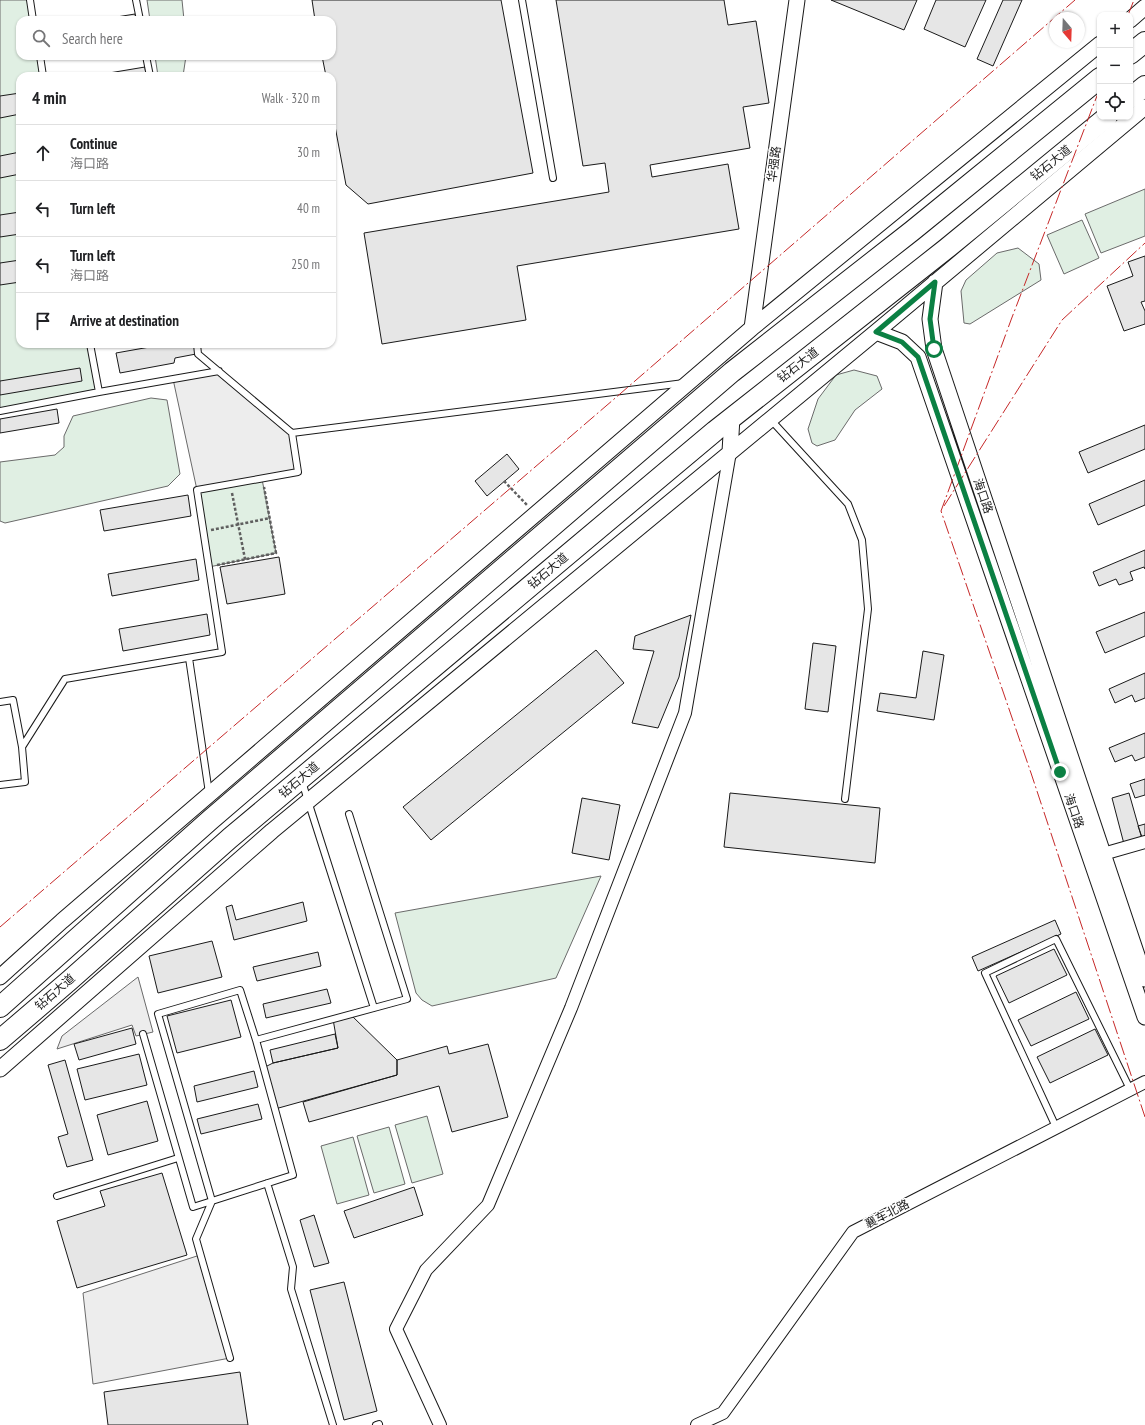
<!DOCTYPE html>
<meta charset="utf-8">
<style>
:root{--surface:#fff;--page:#f6f6f6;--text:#202124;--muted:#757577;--line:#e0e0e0}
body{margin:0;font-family:"PT Sans Narrow","Noto Sans SC",sans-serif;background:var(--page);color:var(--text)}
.controls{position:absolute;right:12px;top:12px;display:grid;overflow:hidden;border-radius:8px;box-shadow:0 1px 3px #0004}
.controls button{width:36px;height:36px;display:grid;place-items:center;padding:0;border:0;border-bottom:1px solid var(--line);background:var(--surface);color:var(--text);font:20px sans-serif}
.compass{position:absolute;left:1049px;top:12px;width:36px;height:36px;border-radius:50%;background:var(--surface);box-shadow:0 1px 3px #0004;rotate:161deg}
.stop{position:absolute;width:12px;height:12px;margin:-9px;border:3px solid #0b8043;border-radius:50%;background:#fff}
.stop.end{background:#0b8043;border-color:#fff;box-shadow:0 1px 4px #0008}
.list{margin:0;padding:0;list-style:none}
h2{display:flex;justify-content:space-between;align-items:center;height:52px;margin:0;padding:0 16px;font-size:17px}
h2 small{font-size:13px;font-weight:400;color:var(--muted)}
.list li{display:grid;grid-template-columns:26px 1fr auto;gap:12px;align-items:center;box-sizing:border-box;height:56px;padding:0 16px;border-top:1px solid var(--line)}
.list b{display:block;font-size:15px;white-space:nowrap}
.list p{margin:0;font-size:13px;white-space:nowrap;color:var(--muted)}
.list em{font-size:13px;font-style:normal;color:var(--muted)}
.icon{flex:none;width:22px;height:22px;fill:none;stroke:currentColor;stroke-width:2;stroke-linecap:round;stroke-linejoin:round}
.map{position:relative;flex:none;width:1145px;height:1425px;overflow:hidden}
.search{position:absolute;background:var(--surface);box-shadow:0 1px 3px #0004;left:16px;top:16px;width:320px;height:44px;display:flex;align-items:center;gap:10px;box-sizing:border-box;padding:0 14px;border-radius:12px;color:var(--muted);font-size:15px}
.panel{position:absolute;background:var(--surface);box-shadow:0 1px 3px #0004;left:16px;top:72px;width:320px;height:276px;border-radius:12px}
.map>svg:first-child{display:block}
.green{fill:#e0efe3;stroke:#6a6a6a}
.parking{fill:#ededed;stroke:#6a6a6a}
.building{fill:#e6e6e6;stroke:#1a1a1a}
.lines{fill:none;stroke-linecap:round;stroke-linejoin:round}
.service-casing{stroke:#1a1a1a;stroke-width:8}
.minor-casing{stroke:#1a1a1a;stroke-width:14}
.tertiary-casing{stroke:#1a1a1a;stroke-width:17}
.trunk-casing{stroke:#1a1a1a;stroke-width:22}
.path{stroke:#5f5f5f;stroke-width:2.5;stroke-dasharray:3 2;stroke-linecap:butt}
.service{stroke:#fff;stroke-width:6}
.minor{stroke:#fff;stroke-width:12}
.tertiary{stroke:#fff;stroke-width:15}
.trunk{stroke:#fff;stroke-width:20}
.power{stroke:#c62828;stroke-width:1;stroke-dasharray:14 3 2 3;stroke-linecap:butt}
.route{stroke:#0b8043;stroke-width:5}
.labels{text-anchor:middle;stroke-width:3;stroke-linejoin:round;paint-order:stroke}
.street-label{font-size:12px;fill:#1a1a1a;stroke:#fff}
</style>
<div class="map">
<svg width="1145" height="1425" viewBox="0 0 1145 1425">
<rect width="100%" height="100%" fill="#fff"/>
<path class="green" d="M0,0h30l3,20h-13v36h20l3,20h-23v268h70l9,48 -99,19z
M147,0h35l2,20h-34z
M155,56h31l-3,20h-25z
M1145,189v47l-44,17 -16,-39z
M1082,220l17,38 -35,16 -17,-39z
M1018,248l21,16 2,16 -71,44 -6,-1 -3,-32 5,-11 31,-27z
M854,370l23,6 5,13 -27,21 -20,30 -18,6 -5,-3 -4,-14 10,-30 18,-24z
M151,398l16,2 13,74 -12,12 -163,37 -5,-2v-59l55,-7 9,-8v-11l9,-20z
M262,479l14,74 -67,14 -12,-77z
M601,876l-45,102 -124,28 -10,-6 -6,-7 -21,-80z
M427,1116l16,58 -31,9 -17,-58z
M389,1127l16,57 -31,9 -17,-57z
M353,1137l16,58 -32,9 -16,-58z"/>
<path class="parking" d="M219,371l73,62 6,39 -101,18 -24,-111z
M138,977l15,55 -17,4 -4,-11 -75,24 5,-13z
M200,1255l30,103 -137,26 -10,-91z"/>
<path class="building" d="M312,0h189l32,173 -165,31 -22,-19 -14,-75v-34h-6l-4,-20h10v-36h-17z
M556,0h168l4,25 28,-4 13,82 -26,4 7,41 -100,17 2,12 76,-13 11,65 -222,37 9,54 -144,24 -18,-111 245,-41 -4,-29 -22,3z
M831,0h86l-13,30z
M936,0h50l-21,47 -41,-18z
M1003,0h19l-29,66 -16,-7z
M135,14l1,6h-38z
M145,67l1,9h-55z
M20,93v21l-20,4v-22z
M20,152v22l-20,4v-22z
M20,212v22l-20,3v-22z
M1145,256v45l-4,1 4,9v13l-21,7 -17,-45 26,-10 -5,-14z
M20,260v22l-20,3v-22z
M161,344h33l2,10 -21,4 -1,5 -54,10 -4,-20 45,-8z
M80,368l2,13 -82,14v-14z
M57,409l2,14 -59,10v-14z
M1145,425v24l-57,24 -9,-21z
M507,454l12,15 -32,27 -12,-15z
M1145,480v25l-47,20 -9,-21z
M188,495l3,21 -87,15 -4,-21z
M1145,550v19l-1,-2 -14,5 3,8 -14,5 -3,-6 -17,7 -6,-14z
M279,557l6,37 -58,10 -7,-37z
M196,559l3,21 -87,16 -4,-22z
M1145,612v24l-40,17 -9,-21z
M207,614l3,21 -87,16 -4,-22z
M691,615l-12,62 -21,51 -26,-5 22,-72 -21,-2 2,-13z
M813,643l23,3 -8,66 -23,-3z
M596,650l28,33 -193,157 -28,-33z
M923,651l21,4 -10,65 -57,-9 3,-18 36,5z
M1145,673v25l-10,4 -3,-7 -17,8 -6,-14z
M1145,733v24l-10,4 -3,-6 -17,7 -6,-14z
M1145,779v16l-10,3 -5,-14z
M730,793l150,15 -5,55 -151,-16z
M1129,793l13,46 -18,5 -12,-46z
M582,798l38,7 -11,55 -37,-7z
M1145,824v16h-2l-5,-14z
M303,902l4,19 -73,19 -8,-33 6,-2 4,15z
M1055,920l6,14 -83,37 -6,-14z
M212,941l10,36 -64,16 -9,-37z
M1054,949l13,26 -58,28 -13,-27z
M318,952l3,14 -64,15 -4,-14z
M327,989l4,14 -65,15 -3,-14z
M1076,992l13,27 -58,27 -13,-26z
M231,1000l10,37 -64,16 -10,-37z
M350,1014l47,46v15l-122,34 -12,-41 10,-5 65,-15 -5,-29z
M132,1028l4,16 -57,16 -5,-16z
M1095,1029l13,26 -58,28 -13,-26z
M335,1034l3,14 -65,15 -3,-13z
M488,1044l20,73 -56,15 -13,-46 -130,36 -6,-20 94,-27v-15l50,-14 2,8z
M139,1054l8,31 -62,15 -8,-31z
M65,1060l28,100 -26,7 -9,-30 10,-3 -20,-69z
M254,1071l4,16 -61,15 -3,-16z
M147,1101l11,40 -50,14 -11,-40z
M258,1104l4,15 -61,15 -4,-15z
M162,1173l25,82 -110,33 -20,-67 48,-15 -5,-15z
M414,1187l9,28 -69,23 -10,-27z
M314,1215l15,48 -15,4 -14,-47z
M344,1282l33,129 -33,9 -34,-130z
M240,1372l8,53h-140l-4,-33z"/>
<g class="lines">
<g class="service-casing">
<path id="service" d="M30,0l3,20
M136,0l4,20
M522,0l31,178
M40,56l3,20
M146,56l4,20
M90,344l9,48 120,-21
M197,344l1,10 94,79 392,-50
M0,411l99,-19
M771,420l77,84 14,36 6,69 -23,190
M189,658l20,135
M0,702l13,-2 9,47
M302,781l6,20 66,207
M0,785l25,-3 -3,-35 43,-68 157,-27 -25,-162 101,-18 -6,-39
M143,1034l50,173 19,-6
M256,1040l37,135 -81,26 -54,-187 82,-24 16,50 151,-41 -58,-185
M1056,1127l-71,-154 71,-34 74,150
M267,1183l26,84 -2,22 42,136
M57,1196l121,-38
M212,1201l-16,38 34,119
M376,1425l3,-1"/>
</g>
<g class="minor-casing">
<path id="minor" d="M1096,856l49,-14
M440,1425l-44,-96 30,-59 62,-65 83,-197 114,-295 45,-261
M697,1425l26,-12 130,-181 292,-150"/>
</g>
<g class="tertiary-casing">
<path id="tertiary" d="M1130,20l15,-13
M935,282l-5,37 4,30 211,630
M752,328l45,-328
M876,332l26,10 16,15 227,660
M730,452l2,-35
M0,977l62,-56 690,-593 348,-284
M0,1069l272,-238 604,-499 269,-225"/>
</g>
<g class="trunk-casing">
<path id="trunk" d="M1130,54l15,-12
M1130,98l15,-12
M0,1007l210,-187 522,-448 180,-141 188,-153
M0,1040l70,-60 160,-142 485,-407 231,-182 161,-132"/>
</g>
<path class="path" d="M504,481l23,24
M232,493l13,66
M211,530l59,-12
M217,565l59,-12 -12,-66"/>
<use href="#service" class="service"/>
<use href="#minor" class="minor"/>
<use href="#tertiary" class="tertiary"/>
<use href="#trunk" class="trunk"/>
<path class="power" d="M1128,15l6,-15
M1100,88l-89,232 -70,191 90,262 114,344
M944,506l118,-186 83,-77
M0,927l613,-527 462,-400"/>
</g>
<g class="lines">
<path class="route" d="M934,349l-4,-30 5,-37 -59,50 26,10 16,15 142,415"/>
</g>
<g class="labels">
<g class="street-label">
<text transform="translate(1051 163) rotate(-39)" y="4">钻石大道</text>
<text transform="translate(774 164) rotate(-82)" y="4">华强路</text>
<text transform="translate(798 365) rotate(-38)" y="4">钻石大道</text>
<text transform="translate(983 496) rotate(71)" y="4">海口路</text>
<text transform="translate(548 571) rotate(-40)" y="4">钻石大道</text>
<text transform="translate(299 780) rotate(-40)" y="4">钻石大道</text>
<text transform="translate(1074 811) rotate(71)" y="4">海口路</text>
<text transform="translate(55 992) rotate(-41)" y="4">钻石大道</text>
<text transform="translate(887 1214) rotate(-27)" y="4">襄车北路</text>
</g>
</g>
</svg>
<div class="controls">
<button>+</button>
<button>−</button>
<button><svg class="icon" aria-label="locate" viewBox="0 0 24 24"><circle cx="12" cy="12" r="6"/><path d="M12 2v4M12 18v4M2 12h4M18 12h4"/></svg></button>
</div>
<svg class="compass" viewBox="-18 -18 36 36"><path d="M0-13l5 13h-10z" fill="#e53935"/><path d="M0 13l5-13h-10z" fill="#757577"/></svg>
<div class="stop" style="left:934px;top:349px"></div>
<div class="stop end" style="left:1060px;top:772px"></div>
<div class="search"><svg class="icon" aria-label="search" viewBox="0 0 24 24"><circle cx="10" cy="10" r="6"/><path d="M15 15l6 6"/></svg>Search here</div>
<section class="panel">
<h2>4 min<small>Walk · 320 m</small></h2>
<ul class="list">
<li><svg class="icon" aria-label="ahead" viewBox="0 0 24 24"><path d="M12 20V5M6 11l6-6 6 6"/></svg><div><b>Continue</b><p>海口路</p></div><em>30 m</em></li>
<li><svg class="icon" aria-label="left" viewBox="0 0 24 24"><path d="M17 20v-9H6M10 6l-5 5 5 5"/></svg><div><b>Turn left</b></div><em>40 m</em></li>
<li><svg class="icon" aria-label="left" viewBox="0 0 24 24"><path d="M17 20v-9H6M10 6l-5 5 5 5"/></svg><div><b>Turn left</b><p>海口路</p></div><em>250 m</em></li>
<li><svg class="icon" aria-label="arrive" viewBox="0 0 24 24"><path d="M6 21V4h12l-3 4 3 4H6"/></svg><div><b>Arrive at destination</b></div></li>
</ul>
</section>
</div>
